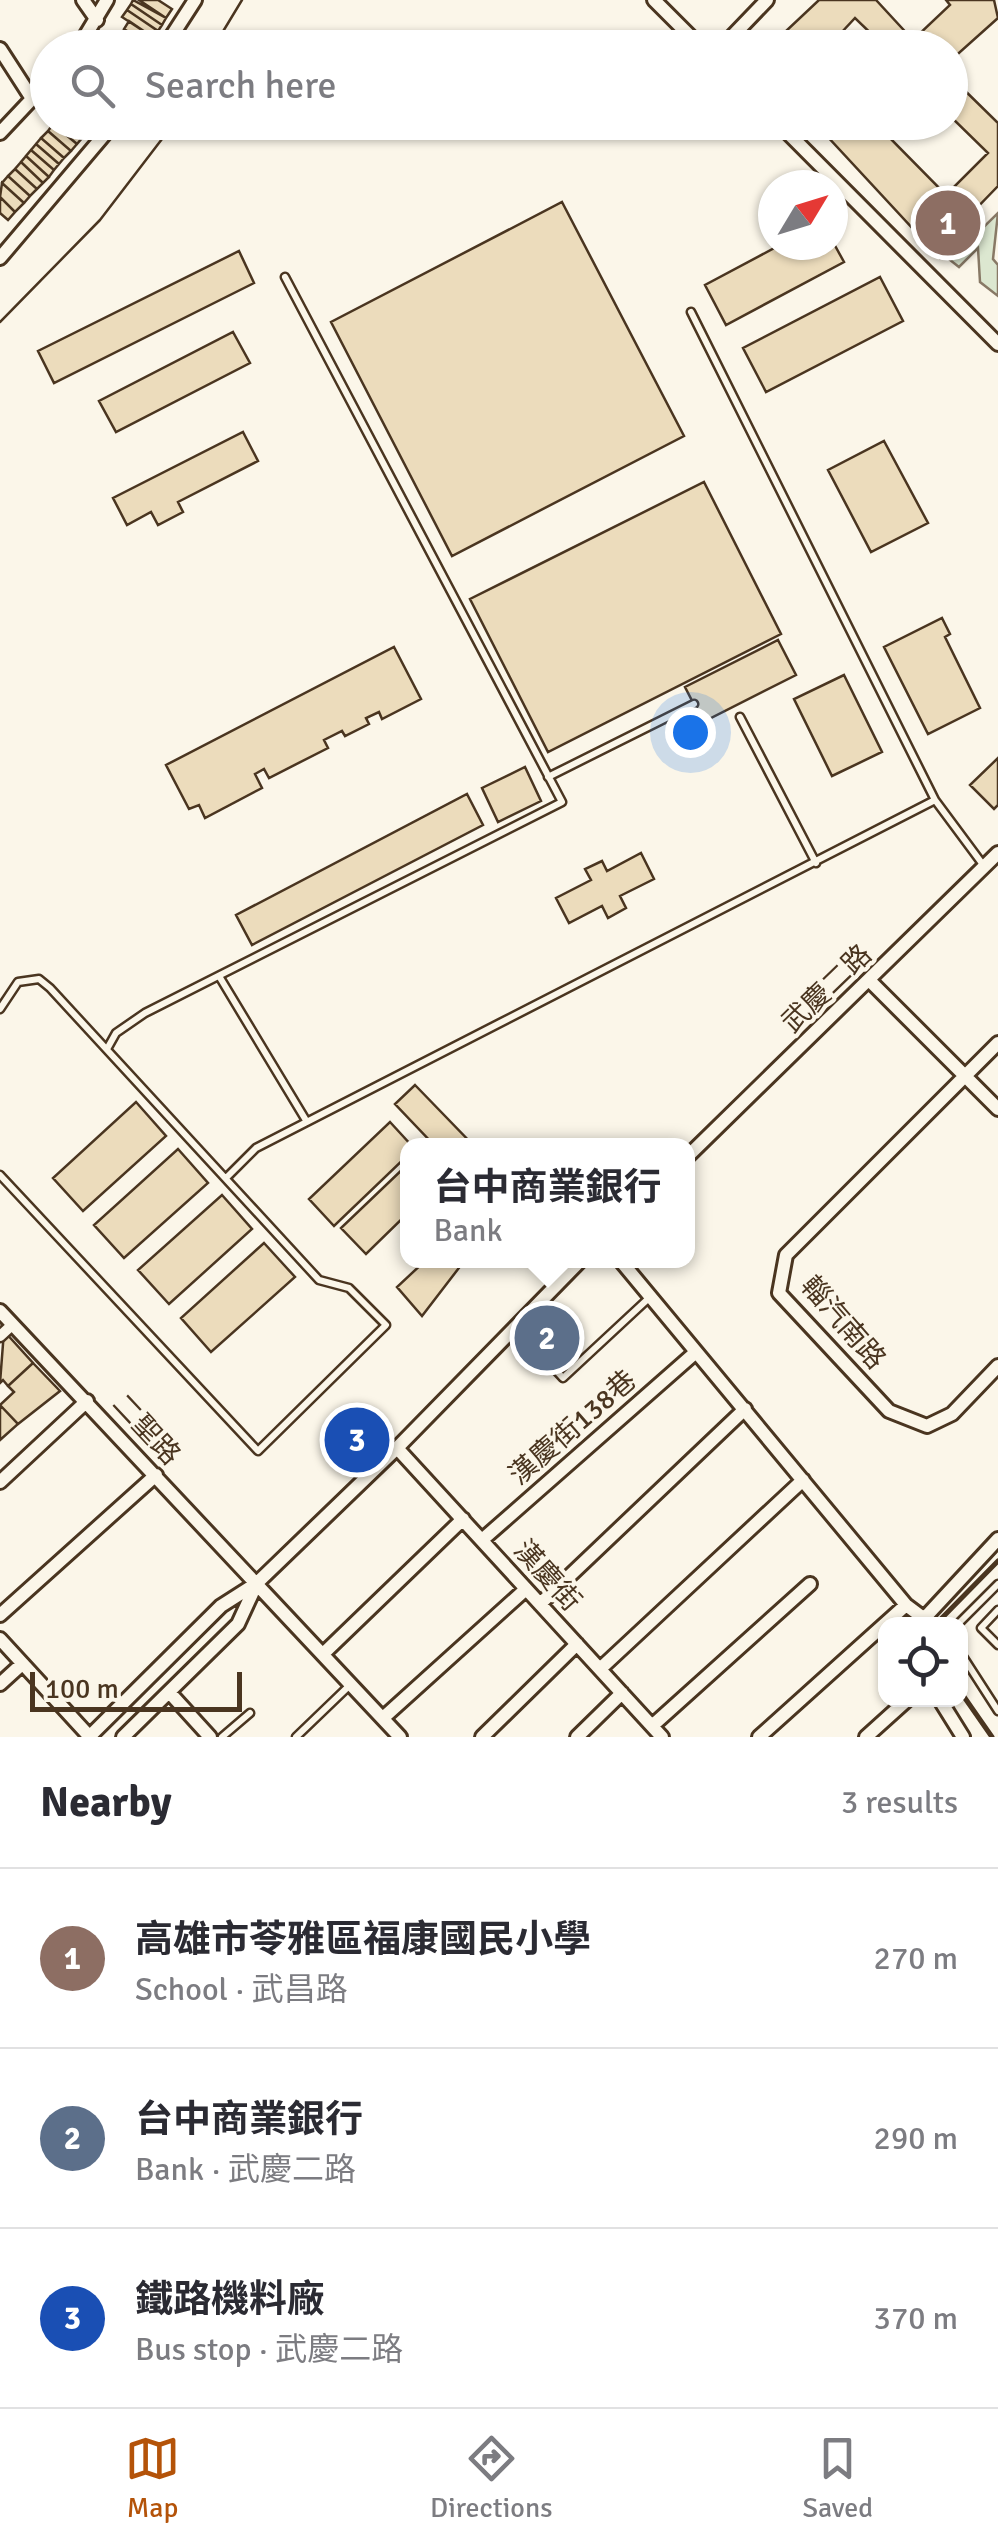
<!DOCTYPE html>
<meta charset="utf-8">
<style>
:root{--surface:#fff;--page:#f2f2f3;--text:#2b2b33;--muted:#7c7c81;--line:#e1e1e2;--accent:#b45309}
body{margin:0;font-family:Signika,"Noto Sans TC",sans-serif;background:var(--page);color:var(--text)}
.controls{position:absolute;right:30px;bottom:30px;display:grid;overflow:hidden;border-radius:20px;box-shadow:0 2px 8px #0004}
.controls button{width:90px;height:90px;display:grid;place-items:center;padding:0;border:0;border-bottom:2px solid var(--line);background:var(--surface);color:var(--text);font:50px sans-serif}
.compass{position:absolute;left:758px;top:170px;width:90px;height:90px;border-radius:50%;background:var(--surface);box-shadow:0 2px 8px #0004;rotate:52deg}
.scale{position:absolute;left:30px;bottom:25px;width:212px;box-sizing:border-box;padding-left:10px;border:5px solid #4a3520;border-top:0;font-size:28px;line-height:35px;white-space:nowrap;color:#4a3520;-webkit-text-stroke:8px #fbf6e9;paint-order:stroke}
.you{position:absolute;left:690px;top:732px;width:35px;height:35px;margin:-25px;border:8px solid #fff;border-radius:50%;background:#1a73e8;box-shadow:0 0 0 15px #1a73e833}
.badge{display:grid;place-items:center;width:65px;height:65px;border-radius:50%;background:var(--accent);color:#fff;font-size:32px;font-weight:700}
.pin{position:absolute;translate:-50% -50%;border:5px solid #fff;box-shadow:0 2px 10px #0006}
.popup{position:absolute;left:400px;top:1138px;width:295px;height:130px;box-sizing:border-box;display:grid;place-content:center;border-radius:20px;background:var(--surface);filter:drop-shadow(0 2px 8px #0005);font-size:32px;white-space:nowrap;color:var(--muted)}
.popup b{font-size:38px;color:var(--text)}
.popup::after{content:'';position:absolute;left:50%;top:100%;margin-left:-20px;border:20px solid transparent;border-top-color:var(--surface)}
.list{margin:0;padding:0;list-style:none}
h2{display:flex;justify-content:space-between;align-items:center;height:130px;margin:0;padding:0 40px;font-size:42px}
h2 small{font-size:32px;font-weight:400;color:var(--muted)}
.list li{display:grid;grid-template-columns:65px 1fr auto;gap:30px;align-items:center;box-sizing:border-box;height:180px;padding:0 40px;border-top:2px solid var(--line)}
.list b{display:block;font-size:38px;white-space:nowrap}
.list p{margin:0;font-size:32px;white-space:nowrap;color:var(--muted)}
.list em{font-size:32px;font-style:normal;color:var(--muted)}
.icon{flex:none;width:55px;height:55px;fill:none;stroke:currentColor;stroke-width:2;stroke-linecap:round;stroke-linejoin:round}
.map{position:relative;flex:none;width:998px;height:1737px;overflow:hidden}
.search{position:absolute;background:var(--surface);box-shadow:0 2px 8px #0004;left:30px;right:30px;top:30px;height:110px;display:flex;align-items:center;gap:25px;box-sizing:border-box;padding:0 35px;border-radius:55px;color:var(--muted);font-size:38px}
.sheet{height:670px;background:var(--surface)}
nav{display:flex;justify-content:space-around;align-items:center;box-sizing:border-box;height:140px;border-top:2px solid var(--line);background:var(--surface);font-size:28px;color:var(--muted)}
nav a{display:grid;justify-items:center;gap:5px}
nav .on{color:var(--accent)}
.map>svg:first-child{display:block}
.green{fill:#dce7d0;stroke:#887966;stroke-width:2.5}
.building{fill:#ecdcbc;stroke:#4a3520;stroke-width:2.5}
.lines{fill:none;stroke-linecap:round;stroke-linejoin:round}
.service-casing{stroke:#4a3520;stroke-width:11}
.pedestrian-casing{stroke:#4a3520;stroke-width:15}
.minor-casing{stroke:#4a3520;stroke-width:18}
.service{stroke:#fbf6e9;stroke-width:6}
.pedestrian{stroke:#fbf6e9;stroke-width:10}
.minor{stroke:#fbf6e9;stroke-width:12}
.tram{stroke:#4a3520;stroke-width:2.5}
.wall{stroke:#4a3520;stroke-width:5}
.labels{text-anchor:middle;stroke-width:8;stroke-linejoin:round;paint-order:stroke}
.street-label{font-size:28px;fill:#4a3520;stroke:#fbf6e9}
</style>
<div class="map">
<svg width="998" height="1737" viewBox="0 0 998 1737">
<rect width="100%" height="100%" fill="#fbf6e9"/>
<path class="green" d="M998,213l-5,46 5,6v31l-18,-14 -2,-34 -19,19 -9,-7z"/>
<path class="building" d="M133,0l33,18 -4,7 -31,-21z
M139,0h19l14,9 -6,9z
M819,0h57l37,40 37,-35 -4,-5h48l4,18 -48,43v-13h-64l-31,-30 -28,30h-59z
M131,4l31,21 -4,6 -31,-21z
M127,10l31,21 -4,7 -32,-21z
M129,21l25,17 -5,7 -25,-16z
M950,76l48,47v63l-27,28 7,12 -38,32 -126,-136h72l-6,6 66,67 42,-42 -38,-37z
M65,122l17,16 -5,6 -24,-20z
M65,122h9l12,11 -4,5z
M53,124l24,20 -6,7 -23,-20z
M48,131l23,20 -7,7 -23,-20z
M41,138l23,20 -5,6 -23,-20z
M36,144l23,20 -5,6 -23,-20z
M31,150l23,20 -5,7 -23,-21z
M26,156l23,21 -6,6 -22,-21z
M21,162l22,21 -6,6 -22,-20z
M15,169l22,20 -7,7 -22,-20z
M8,176l22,20 -6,7 -22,-20z
M2,183l22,20 -9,9 -15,-15z
M0,197l15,15 -7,8 -8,-7z
M562,202l122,234 -232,120 -121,-234z
M833,242l11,20 -118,63 -21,-40 75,-40z
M239,251l15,32 -200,100 -16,-32z
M880,277l23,44 -137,71 -23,-44z
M233,332l17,31 -134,69 -17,-31z
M243,432l15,29 -80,41 5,10 -25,13 -7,-13 -24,13 -14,-27z
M884,441l44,82 -57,29 -43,-82z
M704,482l77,152 -233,118 -78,-153z
M942,618l8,16 -5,3 35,71 -52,26 -44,-87z
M778,640l18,35 -93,47 -18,-35z
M394,647l27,52 -39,20 -3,-7 -13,6 3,6 -24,12 -3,-5 -18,9 4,8 -59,30 -5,-9 -9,5 7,14 -57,30 -6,-13 -10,4 -23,-44z
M844,675l38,77 -50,24 -38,-77z
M998,758v47l-4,4 -24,-24z
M525,767l16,34 -43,21 -16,-34z
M467,794l16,31 -231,120 -16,-30z
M641,853l13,26 -34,17 6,12 -18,10 -6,-12 -33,17 -13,-25 35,-18 -6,-11 17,-8 5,10z
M415,1085l59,61h-39l-40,-42z
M136,1102l30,34 -83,75 -30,-33z
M390,1122l22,24h-5v10l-73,70 -25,-27z
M178,1149l30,34 -84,75 -30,-33z
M407,1165v49l-41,40 -25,-26z
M222,1195l30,34 -83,75 -31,-34z
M264,1243l31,34 -84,75 -30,-34z
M426,1260h39l-43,56 -25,-29z
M4,1331l29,32 -25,23 -5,-6 -3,3z
M33,1363l27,28 -42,33 -18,-19 14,-13 -6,-6z
M0,1405l18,19 -18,16z"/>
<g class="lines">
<g class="service-casing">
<path id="service" d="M740,717l76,146
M548,777l146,-73
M935,800l49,66
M219,976l88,146
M0,1009l18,-27 21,-3 11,9 269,292 30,8 37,37 -128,126 -258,-276
M107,1049l9,-16 29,-20 417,-211 -277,-525
M227,1177l29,-29 679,-348 -244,-488
M516,1327l47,51 86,-80
M998,1610l-17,18 17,17
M958,1624l40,-40
M960,1652l38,59
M222,1737l28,-24
M296,1737l54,-52"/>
</g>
<g class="pedestrian-casing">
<path id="pedestrian" d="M0,1336l12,-11"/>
</g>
<g class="minor-casing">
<path id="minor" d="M83,0l14,20
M654,0l48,48
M78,48l29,-48
M164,48l31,-48
M721,48l46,-48
M0,49l31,48
M777,122l221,222
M0,133l48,-51
M0,258l115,-136
M870,981l128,128
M998,1043l-212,212 -7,38 110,118 38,15 25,-12 46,-48
M687,1157l311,-304
M620,1260l286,345 16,12
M0,1311l400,426
M397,1448l265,289
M0,1482l87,-81
M482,1540l214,-188
M540,1604l205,-195
M0,1615l156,-140
M919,1624l79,-85
M0,1639l90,98
M323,1654l140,-135
M600,1669l203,-189
M0,1684l22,-20
M169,1692l41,45
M940,1700l23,37
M383,1718l143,-129
M652,1726l158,-142
M89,1737l132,-131 36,-23 140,-135 184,-188
M123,1737l115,-113 18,-39
M482,1737l95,-93
M577,1737l45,-44
M759,1737l147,-132
M866,1737l41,-37"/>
</g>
<use href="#service" class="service"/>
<use href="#pedestrian" class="pedestrian"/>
<use href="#minor" class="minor"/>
<path class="tram" d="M213,48l29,-48
M0,322l100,-102 75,-98"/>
<path class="wall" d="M936,1624l62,-63
M960,1691l32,46"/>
</g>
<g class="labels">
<g class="street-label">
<text transform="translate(826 988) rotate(-44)" y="10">武慶二路</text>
<text transform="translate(844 1322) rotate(49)" y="10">輜汽南路</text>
<text transform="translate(572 1427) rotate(-41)" y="10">漢慶街138巷</text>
<text transform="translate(147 1429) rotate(47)" y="10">二聖路</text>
<text transform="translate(548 1575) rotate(48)" y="10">漢慶街</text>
</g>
</g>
</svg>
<div class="controls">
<button><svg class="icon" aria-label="locate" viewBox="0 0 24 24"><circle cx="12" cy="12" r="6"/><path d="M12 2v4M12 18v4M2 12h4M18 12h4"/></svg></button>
</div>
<svg class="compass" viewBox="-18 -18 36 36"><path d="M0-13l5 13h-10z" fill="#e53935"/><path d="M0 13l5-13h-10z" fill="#7c7c81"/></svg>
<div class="scale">100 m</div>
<div class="you"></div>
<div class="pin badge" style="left:948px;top:223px;background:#8d6e63">1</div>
<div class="pin badge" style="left:547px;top:1338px;background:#5c6f8a">2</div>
<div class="popup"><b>台中商業銀行</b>Bank</div>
<div class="pin badge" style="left:357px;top:1440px;background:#1a4fb4">3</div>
<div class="search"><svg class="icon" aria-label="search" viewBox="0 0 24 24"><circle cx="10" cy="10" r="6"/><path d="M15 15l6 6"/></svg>Search here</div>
</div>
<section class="sheet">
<h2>Nearby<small>3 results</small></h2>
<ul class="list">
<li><span class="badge" style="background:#8d6e63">1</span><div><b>高雄市苓雅區福康國民小學</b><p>School · 武昌路</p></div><em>270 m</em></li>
<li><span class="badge" style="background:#5c6f8a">2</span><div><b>台中商業銀行</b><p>Bank · 武慶二路</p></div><em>290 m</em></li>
<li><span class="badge" style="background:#1a4fb4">3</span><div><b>鐵路機料廠</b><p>Bus stop · 武慶二路</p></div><em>370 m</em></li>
</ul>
</section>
<nav>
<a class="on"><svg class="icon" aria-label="map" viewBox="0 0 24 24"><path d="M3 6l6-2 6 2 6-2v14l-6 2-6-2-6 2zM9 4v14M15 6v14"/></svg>Map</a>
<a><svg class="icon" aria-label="directions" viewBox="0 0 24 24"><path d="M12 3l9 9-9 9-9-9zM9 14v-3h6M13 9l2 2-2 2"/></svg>Directions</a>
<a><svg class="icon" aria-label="saved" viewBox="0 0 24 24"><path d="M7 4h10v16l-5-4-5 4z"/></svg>Saved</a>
</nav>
